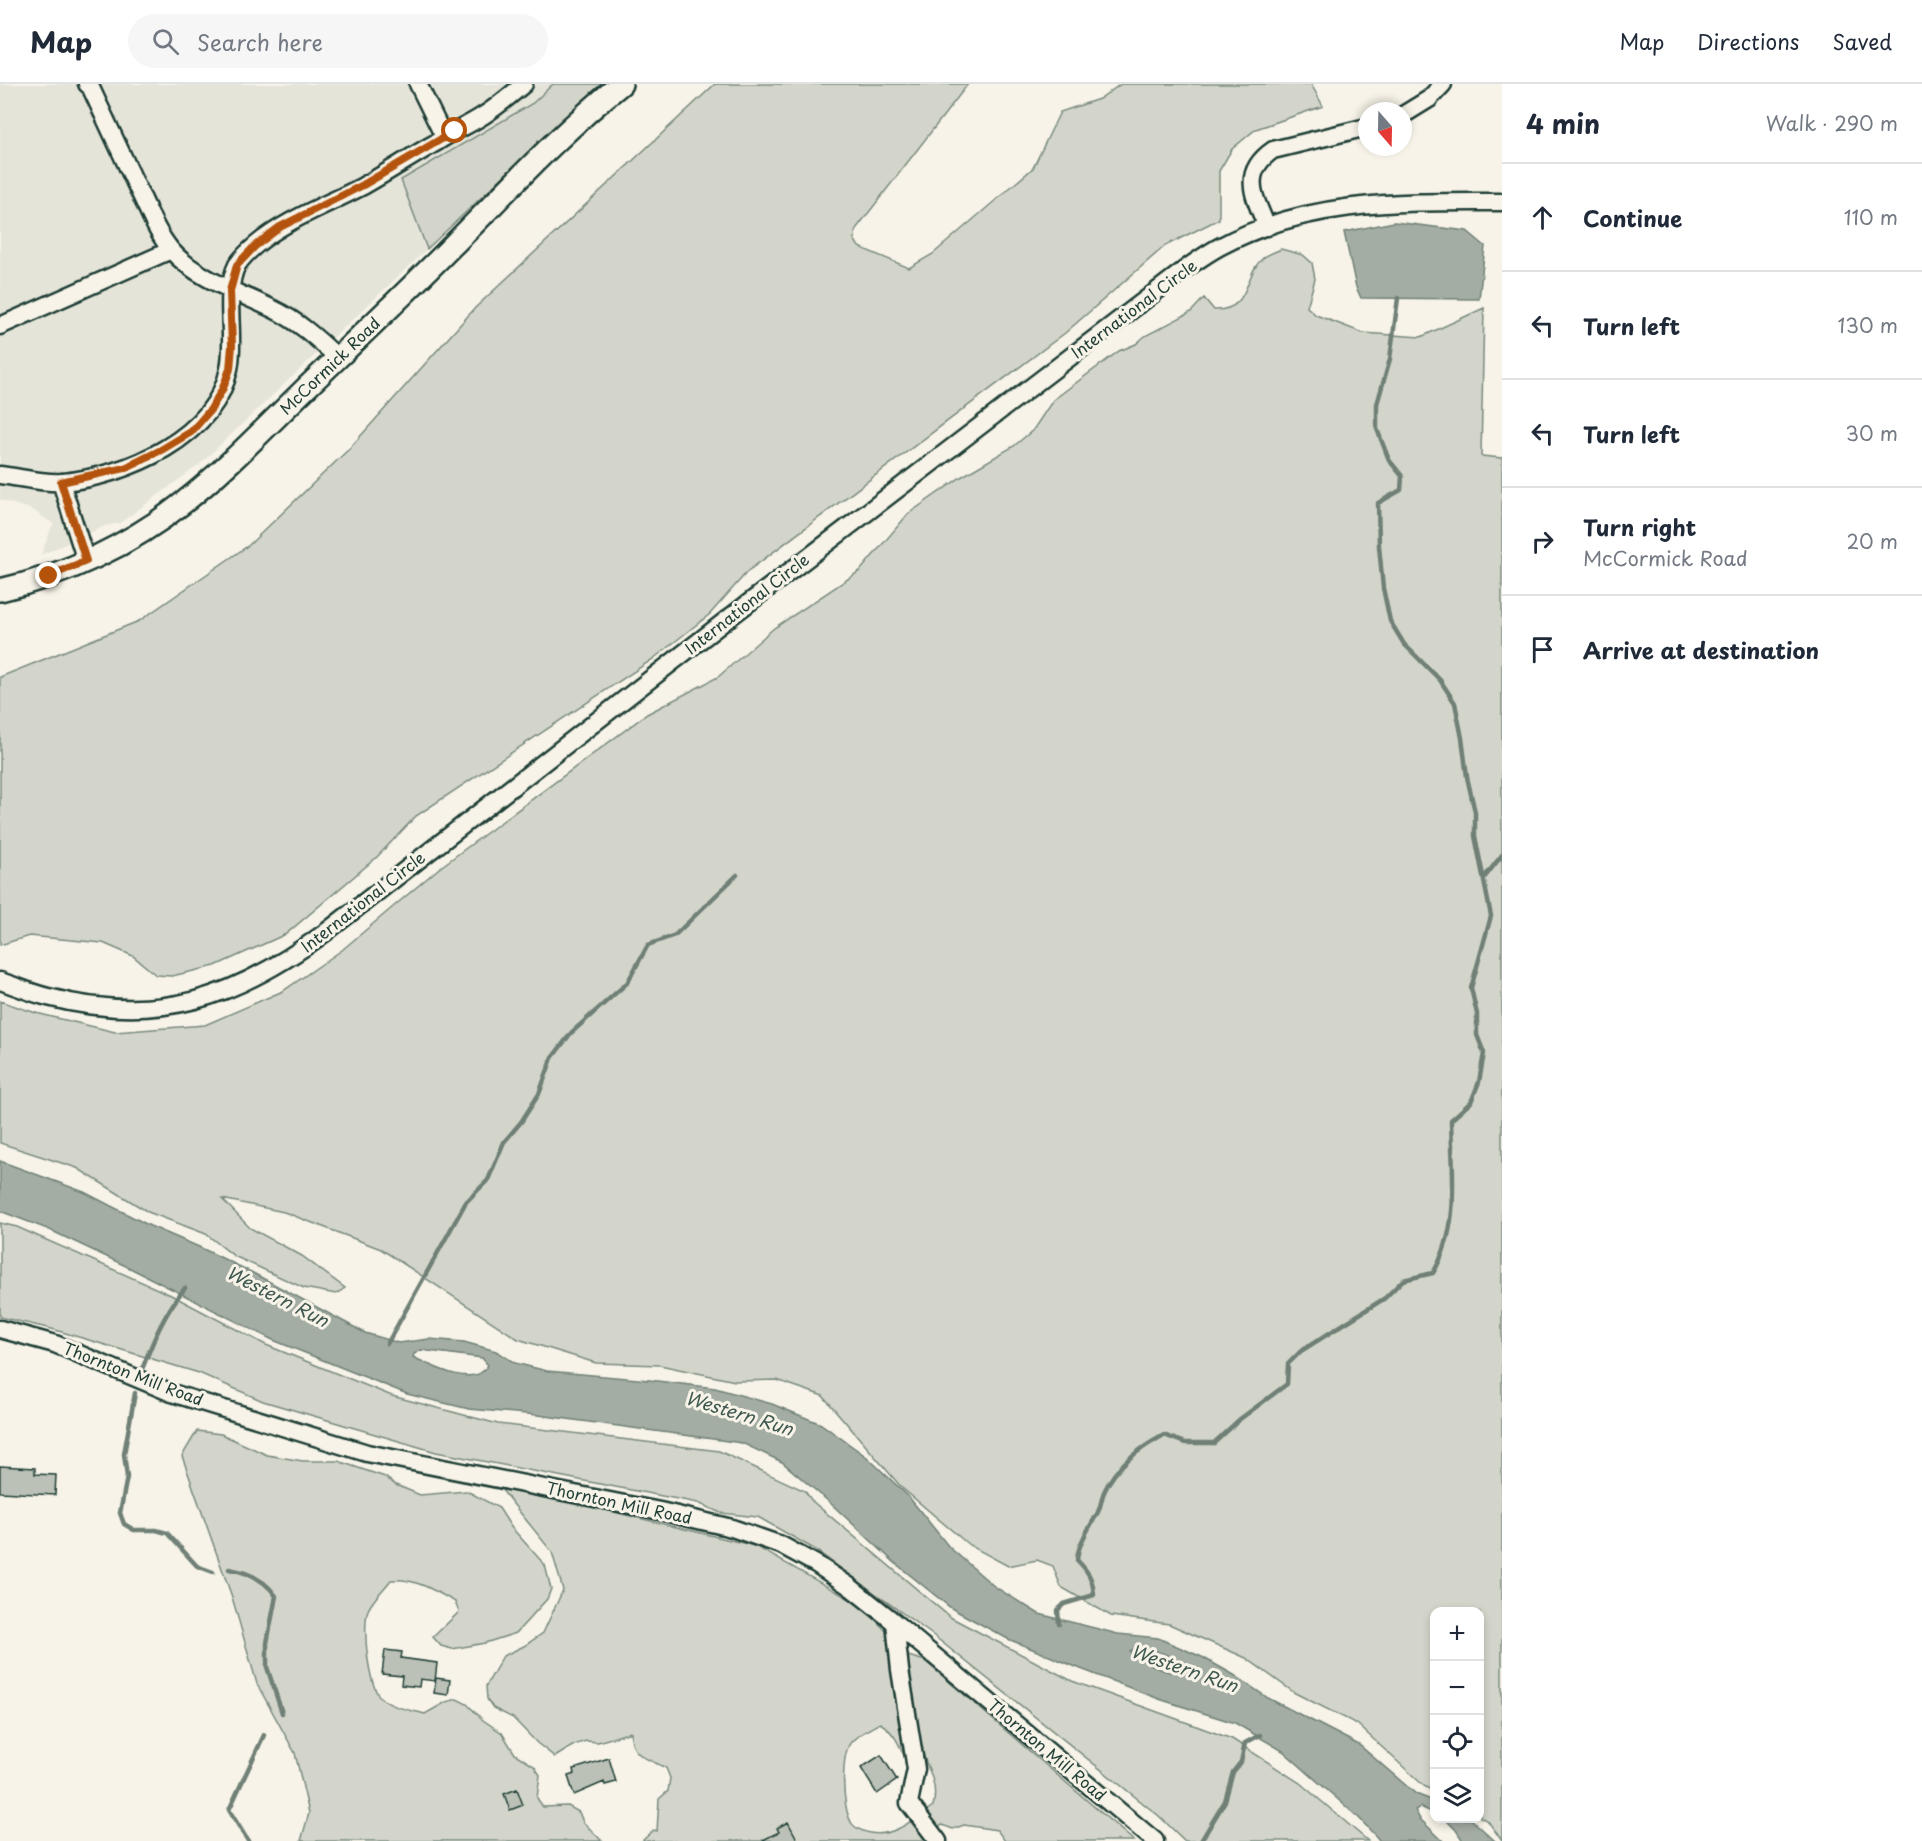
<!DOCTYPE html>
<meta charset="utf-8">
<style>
:root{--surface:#fff;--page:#f6f6f7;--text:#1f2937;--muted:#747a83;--line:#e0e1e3}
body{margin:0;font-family:"Playpen Sans",sans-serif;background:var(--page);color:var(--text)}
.controls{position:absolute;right:18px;bottom:18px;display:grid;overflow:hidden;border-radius:12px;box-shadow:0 3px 9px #0003}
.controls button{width:54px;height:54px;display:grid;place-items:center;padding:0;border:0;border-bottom:2px solid var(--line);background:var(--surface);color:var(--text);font:30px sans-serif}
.compass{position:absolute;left:1358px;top:18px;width:54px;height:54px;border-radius:50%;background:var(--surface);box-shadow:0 3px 9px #0003;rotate:160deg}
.stop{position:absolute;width:18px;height:18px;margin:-14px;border:4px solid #b45309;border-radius:50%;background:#fff}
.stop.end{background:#b45309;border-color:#fff;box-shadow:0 2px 6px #0008}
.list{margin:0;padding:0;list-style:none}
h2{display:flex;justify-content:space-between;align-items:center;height:78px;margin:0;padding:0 24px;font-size:26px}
h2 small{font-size:20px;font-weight:400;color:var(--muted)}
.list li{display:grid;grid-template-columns:39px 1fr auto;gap:18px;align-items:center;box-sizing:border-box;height:108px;padding:0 24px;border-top:2px solid var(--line)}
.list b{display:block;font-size:22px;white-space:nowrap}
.list p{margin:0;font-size:20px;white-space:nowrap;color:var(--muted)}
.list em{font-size:20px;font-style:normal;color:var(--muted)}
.icon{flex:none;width:33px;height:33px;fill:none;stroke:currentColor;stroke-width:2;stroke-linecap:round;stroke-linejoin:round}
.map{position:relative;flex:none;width:1502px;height:1757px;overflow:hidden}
header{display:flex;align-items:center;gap:36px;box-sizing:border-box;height:84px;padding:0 30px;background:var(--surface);border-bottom:2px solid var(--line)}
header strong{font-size:28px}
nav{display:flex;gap:33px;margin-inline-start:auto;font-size:21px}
.search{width:420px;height:54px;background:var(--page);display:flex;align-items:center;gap:15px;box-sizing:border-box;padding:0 21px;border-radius:33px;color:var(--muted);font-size:22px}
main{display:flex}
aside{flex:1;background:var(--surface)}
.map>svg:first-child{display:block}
.built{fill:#e5e4d9}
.green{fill:#d3d5ca;stroke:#79897f;stroke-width:1.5}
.water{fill:#a4ada3;stroke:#6f8077;stroke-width:1.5;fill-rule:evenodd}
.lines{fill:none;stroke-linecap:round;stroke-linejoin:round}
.stream{stroke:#6f8077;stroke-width:4.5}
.building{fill:#bbc1b6;stroke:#1f3d34;stroke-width:1.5}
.minor-casing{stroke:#1f3d34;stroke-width:21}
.major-casing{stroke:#1f3d34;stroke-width:26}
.minor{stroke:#f7f3e8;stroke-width:16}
.major{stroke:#f7f3e8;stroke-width:21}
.route{stroke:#b45309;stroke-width:8}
.labels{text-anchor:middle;stroke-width:6;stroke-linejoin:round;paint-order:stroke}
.street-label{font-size:16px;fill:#1f3d34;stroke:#f7f3e8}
.water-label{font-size:18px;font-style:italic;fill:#405950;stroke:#f7f3e8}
</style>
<header>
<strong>Map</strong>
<div class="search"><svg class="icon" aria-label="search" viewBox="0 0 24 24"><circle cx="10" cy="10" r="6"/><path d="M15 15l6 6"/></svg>Search here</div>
<nav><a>Map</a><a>Directions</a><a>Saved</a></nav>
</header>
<main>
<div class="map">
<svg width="1502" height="1757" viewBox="0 0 1502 1757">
<rect width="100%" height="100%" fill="#f7f3e8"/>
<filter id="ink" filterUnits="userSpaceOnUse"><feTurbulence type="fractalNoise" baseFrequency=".0167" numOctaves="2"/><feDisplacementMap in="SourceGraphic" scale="12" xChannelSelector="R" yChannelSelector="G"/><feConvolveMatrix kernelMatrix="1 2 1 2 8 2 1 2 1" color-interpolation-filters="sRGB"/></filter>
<g filter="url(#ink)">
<path class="built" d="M0,0h553l-20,19 -132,77 26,69 -228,216 -79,58 -15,3 -64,29 12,-31 -20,-14 -33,-10z"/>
<path class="green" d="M553,0h54l-80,70 -100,95 -26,-69 132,-77z
M715,0h253l-112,145 -2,10 5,8 50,21 24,-14 100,-86 27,-56 39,-13 22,-15h190l12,22 -67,23 -24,20 -13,22v48l-54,27 -100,87 -317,238 -38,43 -57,45 -237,157 -39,41 -91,77 -71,32 -43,10 -16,-1 -23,-19 -30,-13 -74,-7 -29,9v-268l139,-56 110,-76 100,-96 126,-141z
M1281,165l22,6 9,8 3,16 -8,28 9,8 47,18 58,4 63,-29 -3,148 21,2v1383l-14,-20 -8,-4v-205h-46v180l-10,-6 -67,-62 -62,-31 -49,-35 -77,-34 -58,-8 -50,-29 -8,-21 -16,-6 -29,6 -39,-21 -67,-57 -79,-92 -46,-16 -42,1 -75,-16 -64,-2 -78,-24 -137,-90 -97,-37 -62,-13 28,29 52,28 43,32 -9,6 -32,-6 -70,-32 -28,-22 -58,-22 -71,-44 -77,-25v-142l36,12 79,19 90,-7 78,-34 59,-41 96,-81 209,-155 71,-37 56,-49 86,-57 48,-57 53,-37 53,-31 19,-16 20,-30 66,-49 17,-7 9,-8 46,-24 13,-14 10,12c38,1 29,-36 49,-52 5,-4 12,-6 18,-9z
M0,1139l17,4 154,68 95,50 126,51 106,28 221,27 86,40 7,10 138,116 122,64 160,58 68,44 68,58h-183l-26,-25 -225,-180 -120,-87 -56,-32 -37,-4 -23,-10 -262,-51 -173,-51 -64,-28 -147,-44 -52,-12z
M197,1347l24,3 46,21 36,6h35l47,16 11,8 24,10 47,-4 32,17 12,19 34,38 6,24 -4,10 -31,34 -31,10 -33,6 -11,-3 -8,-9 26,-25 -4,-10c-21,-12 -40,-24 -64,-22 -7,9 -18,19 -23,30 -6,16 0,78 14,89 11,9 29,11 43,15l21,-12 11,-3 10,5 16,16 19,13 13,21 19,12 6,9 -3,23 6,9 25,-1 11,6 4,10 19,19h-301l8,-28 -14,-60 -38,-69 -25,-87 -50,-141z
M497,1400l258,62 107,60 26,27 22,137c-8,-18 -13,-37 -30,-47 -9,5 -20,10 -28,18 -12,12 -10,66 -1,81 3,6 13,10 19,11 24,5 45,-15 63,-27 7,-25 -10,-43 -15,-67 -6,-28 -9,-56 -13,-84l20,6 209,180h-129l-8,-11 -33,-5 -11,4 -11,-4 -10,4 -4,12h-286l12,-11 3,1 2,-32 9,-8 2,-13 -4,-10c-19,-10 -36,-11 -35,-36l-33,10 -12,-1 -12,4 -19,12 -18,-14 -24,-25 -20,-10 -6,-9 -1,-13 17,-30 21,-10 19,-13 20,-43 -11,-38z"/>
<path class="water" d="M1394,138l73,9 18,15 -6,53 -118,-1 -5,-11 -12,-55z
M0,1077l84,31 66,34 49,21 52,25 114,61 34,10 30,-4 35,3 32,9 19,12 32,8 102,9 66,8 57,16 49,20 46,33 41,39 41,51 46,40 44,27 79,20 40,4 44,19 32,18 34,23 91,47 57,49 18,7v12l-14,-6 -5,3 5,9 23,22h-63l-21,-23 -76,-67 -48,-28 -76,-24 -78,-30 -73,-30 -57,-31 -56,-45 -67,-62 -46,-39 -40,-19 -204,-28 -69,-6 -62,-15 -134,-54 -145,-73 -78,-37 -50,-19zM421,1266l61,8 6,7c-13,25 -58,0 -75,-8l1,-3zM1134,1565c19,0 38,3 49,20l-2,3c-16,3 -35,-10 -49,-18l-2,-3z
M1445,1735h26l24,22h-32l-7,-11z"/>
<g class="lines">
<path class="stream" d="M1484,794l18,-23
M387,1260l79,-142 22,-22 16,-38 17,-20 18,-28 13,-36 19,-25 56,-50 21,-38 27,-10 62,-60
M143,1283c11,-29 22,-55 42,-79
M135,1309l-11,61 3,23 -7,36 4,11 10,6h22l11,3 30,33 16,6
M229,1485c20,3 36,11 47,27l-9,47v24l15,46
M1059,1540l-1,-14 6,-6 30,-9c-1,-16 -6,-24 -17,-35 1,-17 12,-31 20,-46 4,-7 4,-15 7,-22 12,-27 36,-44 60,-57l21,8h29l26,-24 47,-35 1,-20 13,-13 84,-53 18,-18 30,-7c28,-46 19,-102 18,-153l20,-18 8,-20 5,-29 -7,-18v-21l-6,-26 20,-72 -16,-80v-24l-8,-35 -5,-39 -7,-35 -15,-23 -36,-36 -14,-23 -7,-33 -4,-42 -1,-43 23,-13 1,-14 -13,-16 -12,-31v-25l13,-45 8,-61
M248,1757l-19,-31 35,-75
M1201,1757l24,-40 8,-29 8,-10 4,-19 15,-8"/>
</g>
<path class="building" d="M0,1382l35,2v6l21,1 -1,20 -55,-3z
M385,1566l17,2 -1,6 36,5 -2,18 -15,-2 -1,8 -18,-2 1,-9 -20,-2z
M436,1594l14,2 -2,15 -14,-2z
M881,1671l16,25 -20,14 -16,-26z
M609,1674l7,24 -11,3 -1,-3 -30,13 -6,-19 7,-2 -1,-5z
M517,1705l6,16 -13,5 -6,-16z
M788,1738l10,19h-34l-1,-1 16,-8 -2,-4z"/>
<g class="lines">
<g class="minor-casing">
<path id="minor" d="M87,0l3,2c16,34 32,69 48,103 10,20 18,43 33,61 24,28 69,43 102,59 25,12 45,30 65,49
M418,0l26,53
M1403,31l26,-16 14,-15
M1267,143c-13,-31 -27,-54 6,-77l94,-23
M0,242l171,-76
M0,391c19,2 45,9 63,7 64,-6 152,-45 166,-113 7,-31 -6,-77 8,-104 4,-6 13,-15 19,-20 31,-26 71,-40 107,-59 25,-14 49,-30 74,-44 15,-10 32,-17 47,-27 14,-9 27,-20 40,-31
M61,398l25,79
M0,897c16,5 31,12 48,16 111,29 188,1 278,-65l399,-311 463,-354c10,-7 20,-14 31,-20 89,-48 185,-45 283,-45
M0,1245l55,15 117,49 195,60 293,58 72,17 49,17 35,19 33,22 39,31 267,224
M895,1539l5,47 16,99 -7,34 29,38"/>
</g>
<g class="major-casing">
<path id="major" d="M0,506c66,-15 130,-45 183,-87 42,-33 80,-73 119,-111 50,-48 101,-96 149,-145 56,-56 109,-114 170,-163"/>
</g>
<use href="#minor" class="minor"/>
<use href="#major" class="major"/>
</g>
</g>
<g class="lines" filter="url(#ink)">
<path class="route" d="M49,492l37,-15 -25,-79 64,-14 36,-18 30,-18 20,-23 12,-21 7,-19 2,-23 -2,-55 7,-26 18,-19 25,-19 83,-42 92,-54"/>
</g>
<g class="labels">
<g class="street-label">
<text transform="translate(1134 225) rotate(-37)" y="6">International Circle</text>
<text transform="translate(330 282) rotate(-44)" y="6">McCormick Road</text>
<text transform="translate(747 520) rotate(-38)" y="6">International Circle</text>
<text transform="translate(363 818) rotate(-38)" y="6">International Circle</text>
<text transform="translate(133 1290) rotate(21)" y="6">Thornton Mill Road</text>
<text transform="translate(619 1419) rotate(12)" y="6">Thornton Mill Road</text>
<text transform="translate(1047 1666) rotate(40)" y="6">Thornton Mill Road</text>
</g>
<g class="water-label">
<text transform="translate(277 1213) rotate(27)" y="6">Western Run</text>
<text transform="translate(739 1330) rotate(17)" y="6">Western Run</text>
<text transform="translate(1184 1585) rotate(19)" y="6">Western Run</text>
</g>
</g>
</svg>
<div class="controls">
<button>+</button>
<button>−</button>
<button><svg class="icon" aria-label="locate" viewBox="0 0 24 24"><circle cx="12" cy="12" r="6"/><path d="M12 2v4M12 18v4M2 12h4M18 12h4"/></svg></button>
<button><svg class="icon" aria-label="layers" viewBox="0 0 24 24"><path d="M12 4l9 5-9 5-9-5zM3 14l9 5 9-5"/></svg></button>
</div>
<svg class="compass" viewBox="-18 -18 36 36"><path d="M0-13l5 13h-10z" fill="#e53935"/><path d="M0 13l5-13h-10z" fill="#747a83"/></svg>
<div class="stop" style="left:455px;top:47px"></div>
<div class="stop end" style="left:49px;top:492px"></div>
</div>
<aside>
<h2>4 min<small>Walk · 290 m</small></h2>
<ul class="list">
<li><svg class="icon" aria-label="ahead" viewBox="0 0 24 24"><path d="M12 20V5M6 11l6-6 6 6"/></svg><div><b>Continue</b></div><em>110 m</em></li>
<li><svg class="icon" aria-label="left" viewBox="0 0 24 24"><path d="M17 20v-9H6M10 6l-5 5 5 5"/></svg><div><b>Turn left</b></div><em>130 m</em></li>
<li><svg class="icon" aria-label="left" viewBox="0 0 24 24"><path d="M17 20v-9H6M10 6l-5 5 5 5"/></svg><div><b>Turn left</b></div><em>30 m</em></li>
<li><svg class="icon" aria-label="right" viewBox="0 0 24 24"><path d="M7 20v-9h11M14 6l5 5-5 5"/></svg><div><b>Turn right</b><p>McCormick Road</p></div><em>20 m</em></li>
<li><svg class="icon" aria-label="arrive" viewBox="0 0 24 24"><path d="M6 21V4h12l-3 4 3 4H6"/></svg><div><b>Arrive at destination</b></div></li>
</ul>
</aside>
</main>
